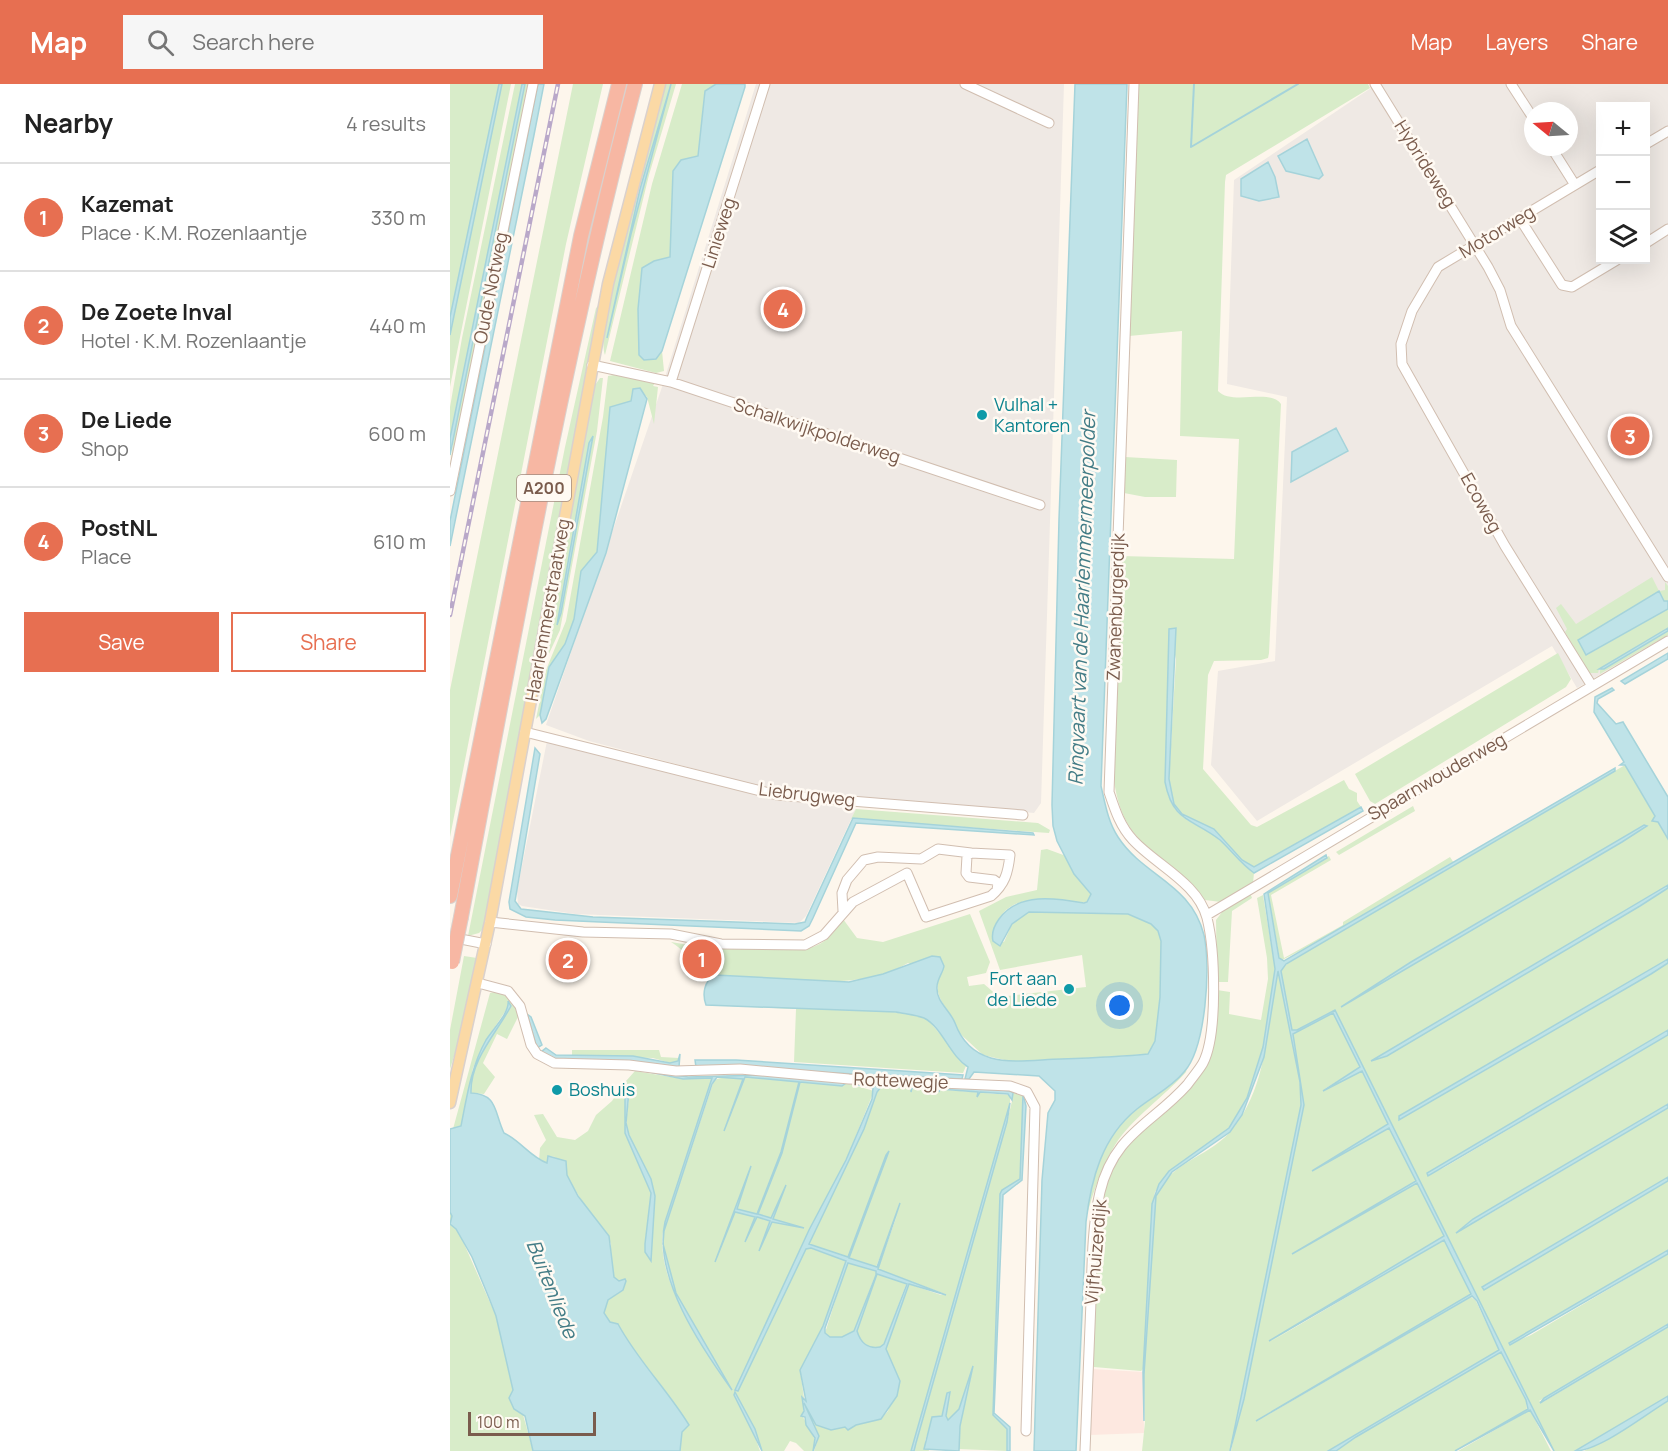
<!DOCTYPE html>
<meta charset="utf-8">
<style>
:root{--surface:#fff;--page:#f6f6f6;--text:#222;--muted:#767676;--line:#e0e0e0;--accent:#e76f51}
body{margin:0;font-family:Manrope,sans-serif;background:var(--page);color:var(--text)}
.controls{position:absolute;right:18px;top:18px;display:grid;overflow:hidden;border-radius:0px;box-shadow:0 6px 24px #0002}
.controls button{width:54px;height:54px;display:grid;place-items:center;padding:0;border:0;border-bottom:2px solid var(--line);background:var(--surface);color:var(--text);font:30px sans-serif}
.compass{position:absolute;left:1074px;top:18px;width:54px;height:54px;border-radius:50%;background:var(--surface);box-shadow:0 6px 24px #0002;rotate:288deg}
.scale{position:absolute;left:18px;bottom:15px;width:128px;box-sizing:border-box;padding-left:6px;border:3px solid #7a5c4d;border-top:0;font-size:16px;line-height:21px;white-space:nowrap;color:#7a5c4d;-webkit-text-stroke:4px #fffaf3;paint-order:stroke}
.you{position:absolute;left:670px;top:922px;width:21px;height:21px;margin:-15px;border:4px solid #fff;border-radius:50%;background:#1a73e8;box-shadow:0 0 0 9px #1a73e833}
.badge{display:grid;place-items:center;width:39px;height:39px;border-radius:50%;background:var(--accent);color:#fff;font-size:20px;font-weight:700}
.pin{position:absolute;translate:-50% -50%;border:3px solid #fff;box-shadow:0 2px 6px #0006}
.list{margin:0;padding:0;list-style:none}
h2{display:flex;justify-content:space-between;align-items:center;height:78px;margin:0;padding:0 24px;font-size:26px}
h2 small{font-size:20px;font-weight:400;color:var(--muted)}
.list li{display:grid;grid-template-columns:39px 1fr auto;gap:18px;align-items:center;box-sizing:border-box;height:108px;padding:0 24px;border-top:2px solid var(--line)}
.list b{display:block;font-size:22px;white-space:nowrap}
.list p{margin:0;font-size:20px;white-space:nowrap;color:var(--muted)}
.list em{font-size:20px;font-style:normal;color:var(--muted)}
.actions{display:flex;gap:12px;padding:18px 24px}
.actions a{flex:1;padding:14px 0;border:2px solid var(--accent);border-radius:0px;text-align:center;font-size:21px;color:var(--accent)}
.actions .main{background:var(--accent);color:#fff}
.icon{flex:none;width:33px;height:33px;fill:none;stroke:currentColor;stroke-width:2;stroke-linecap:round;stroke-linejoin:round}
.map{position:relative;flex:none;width:1218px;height:1367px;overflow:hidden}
header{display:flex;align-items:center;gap:36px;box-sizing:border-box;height:84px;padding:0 30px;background:var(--accent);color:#fff}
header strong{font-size:28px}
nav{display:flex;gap:33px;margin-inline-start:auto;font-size:21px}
.search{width:420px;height:54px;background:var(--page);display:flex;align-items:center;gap:15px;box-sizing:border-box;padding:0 21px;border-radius:0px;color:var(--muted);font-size:22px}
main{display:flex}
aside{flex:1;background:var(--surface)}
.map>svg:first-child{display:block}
.commercial{fill:#fde8e0}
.industrial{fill:#efe9e4;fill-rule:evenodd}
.green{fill:#d8ecc9;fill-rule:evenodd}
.water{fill:#bfe3e8;stroke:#a5d3da;stroke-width:1.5;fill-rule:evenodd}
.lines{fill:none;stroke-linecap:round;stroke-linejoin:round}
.stream{stroke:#a5d3da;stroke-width:2}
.minor-casing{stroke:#d1beb0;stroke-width:11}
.major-casing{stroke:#dad1cd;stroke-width:13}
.highway-casing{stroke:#dad1cd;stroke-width:16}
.minor{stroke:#fff;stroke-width:9}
.major{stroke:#fbd9a5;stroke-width:10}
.highway{stroke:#f7b7a3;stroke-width:14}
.rail-casing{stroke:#b9a8c9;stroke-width:4.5}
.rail{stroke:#fffaf3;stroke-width:2;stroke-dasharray:7;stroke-linecap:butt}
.highway-bridge-casing{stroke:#dad1cd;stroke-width:16;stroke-linecap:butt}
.highway-bridge{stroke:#f7b7a3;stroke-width:14}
.culture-dot{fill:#0f9aa8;stroke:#fffaf3;stroke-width:2}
.labels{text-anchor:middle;stroke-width:5;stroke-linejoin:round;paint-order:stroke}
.shield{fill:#fffaf3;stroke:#a28b7f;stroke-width:1.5}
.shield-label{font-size:16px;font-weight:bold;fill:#7a5c4d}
.street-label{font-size:18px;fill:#7a5c4d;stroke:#fffaf3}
.culture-label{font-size:18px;fill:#0d838f;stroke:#fffaf3;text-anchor:start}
.water-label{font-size:20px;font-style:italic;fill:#437c86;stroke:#fffaf3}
</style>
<header>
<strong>Map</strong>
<div class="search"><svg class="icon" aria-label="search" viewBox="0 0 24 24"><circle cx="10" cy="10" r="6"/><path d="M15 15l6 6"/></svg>Search here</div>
<nav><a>Map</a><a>Layers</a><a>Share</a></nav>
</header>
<main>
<aside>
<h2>Nearby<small>4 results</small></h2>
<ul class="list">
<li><span class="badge">1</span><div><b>Kazemat</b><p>Place · K.M. Rozenlaantje</p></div><em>330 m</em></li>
<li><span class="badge">2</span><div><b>De Zoete Inval</b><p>Hotel · K.M. Rozenlaantje</p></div><em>440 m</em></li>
<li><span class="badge">3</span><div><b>De Liede</b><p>Shop</p></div><em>600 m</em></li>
<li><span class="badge">4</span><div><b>PostNL</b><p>Place</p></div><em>610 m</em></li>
</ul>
<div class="actions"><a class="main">Save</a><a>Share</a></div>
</aside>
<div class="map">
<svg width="1218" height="1367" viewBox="0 0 1218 1367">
<rect width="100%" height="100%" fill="#fdf6ec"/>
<path class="commercial" d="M642,1285l51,3 1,61 -54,2z"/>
<path class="industrial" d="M306,0h308l-23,719 -7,10 -263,-24 -182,-48 -43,-16 115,-335z
M927,0h291v551l-91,53 -25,-42 -295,175 -46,-56 7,-94 57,-10 12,-264 -60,-13 7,-204zM1150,22h46v154h-46zM1083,27h36v36h-36z
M97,657l221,57 88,11 -50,107 -7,7 -224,-9 -53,-8 -4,-2 -1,-13z"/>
<path class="green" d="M0,0h49l-49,233z
M52,0h9l-61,303v-52z
M65,0h7l-72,354v-31l12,-69z
M75,0h5l-80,383 4,-32z
M123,0h30l-37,160 -116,593v-147z
M215,0h11l-27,91 -44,180c-12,-28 48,-231 60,-271z
M232,0h34l-11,7 -7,65 -17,4 -8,11 -3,86 -16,4 -10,99 12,-1 6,-8 2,20 -8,2 -46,-12 42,-177z
M688,0h230l2,4 -144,87 -1,7 -7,209c14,15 52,-3 63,13l-12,249 -1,5 -7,2 -47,1 -6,14 -5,94 48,56 6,2 87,-47 5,9 8,4v8l4,6 -107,60 -12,-7 -28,-31 -32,-15 -8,-10 -5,-25 7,-120 -7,-30 -4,153c8,44 31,36 58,61 11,11 19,21 31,30l-1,10 -32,19 -16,-2c-42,-55 -84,-47 -92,-128l8,-216 113,3 5,-120 -59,-3 2,-105 -53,5z
M149,221l-115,623 -5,5 -11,3 97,-489 31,-139z
M164,291l41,8 -2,3 5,1 -4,37 -7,-27 -7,-8 -8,3 -1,9 -21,6 -13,145 -16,19 -7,48 -9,25 -16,23 -9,48 -4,4 10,-49 20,-49 37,-204 5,-41z
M150,294h3l-6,53 -37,199 -20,43 53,-285z
M675,373l52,3 -1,37h-31l-21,-4z
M1202,493l7,14 6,-1v-8l3,4v15h-4l-5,-10 -72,64 81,-46v19l-69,41 -1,4h-9l-24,-41 2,-3 -11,-21 5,-4 15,20z
M1218,547v4l-68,39v-4z
M1108,569l13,26 -5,8 -191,117 -5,-3 -15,-27z
M1175,681l43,74v47l-252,151 252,-149v72l-232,136 33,-16 199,-117v67l-241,143 1,2 17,-8 223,-132v69l-170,100 -17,15 187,-111v69l-185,110 53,-28 132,-78v69l-158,94 21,-9 137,-81v70l-129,77 4,1 125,-75v69l-93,55h-21l-219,-441 -38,20h-5l-11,-59 7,-8zM1187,745l-73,47 -223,131z
M963,722l2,5 -76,44 -3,-3z
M406,725l182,14 12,7 -1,3 -198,-14z
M597,765l19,7 8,18 17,20 -4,8c-37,1 -81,-17 -95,33l12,7 8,-18 17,-12 99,2 23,10 7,7 3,10 -1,56 -5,44 -7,13 -131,9 -34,-8 -28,-26c-1,-20 -23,-26 -16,-52l-31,-14c-50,30 -125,15 -181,13l9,26 187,12 45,53 -2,-1 -3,7 -169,-11 2,-53 -90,-4 -1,-15 9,-15 -24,-4c-1,-14 -6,-21 -19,-29l42,7h91c20,-3 28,-14 39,-30l14,19 26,4 87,-28 20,48 -4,11 -19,4 2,9 15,-2 15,13 87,-10 -4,-32 -82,15 -21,-59 27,-14 31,-7 4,-40z
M879,772l2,4 -60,35 13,63 59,-33v-3l107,-65 4,6 -118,70 -56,28 -12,-68z
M800,809l2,5 -20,13 -4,71h-11l-1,-62 9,-12z
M813,811l12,74 -12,78 -6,22 -10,29 -17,30 -61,43 -14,21 -4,23 -7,153 -3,3 -47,-4c-2,-24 1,-49 2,-73 1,-48 -3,-107 30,-146 24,-28 59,-46 78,-78l13,-80 13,2 -1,22 32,6 7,-41 -1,-21 -10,-60z
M14,872l13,2 -17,80 -10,31v-39z
M828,887l22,111 1,23 -71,346h-88l3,-29 -1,-48 10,-173c15,-41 51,-41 76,-69 39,-45 36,-107 48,-161z
M44,908l14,4 12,17 -13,26 -10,-5 -14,29 12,14 -11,17 -13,-1c0,-32 23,-61 40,-87l-3,-3v4l-21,32 -14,29 -12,58 -8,3 37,-136z
M883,929l27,54 -37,23 39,-19 26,53 -76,47 77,-43 27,53 -124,73 125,-71 27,53 -174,106 174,-102 27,54 -214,127 214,-124 5,4 23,49 -171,101h-97l73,-346 -11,-71z
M122,966h87l2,7 18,1 -1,4 -8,1 -17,-5 -81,-2z
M737,984l-1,4c-22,25 -53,45 -71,73 -14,23 -22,48 -29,73 6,-42 17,-84 54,-111 16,-12 35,-22 47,-39z
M185,987l48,8 29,-1 -49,153c-3,19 3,45 12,62l-12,-49 1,-13 50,-151 10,-3 19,2 -19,51 21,-53 97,9 4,-3 28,8 -28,69 -111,230 2,1 70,-144 100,35 -23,62 -3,3c-13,2 -20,-3 -24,-16l18,-55 -21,55 -12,6h-12l-5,-4 20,-63 -22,56 -23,44 4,28 7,18 6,8 14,6 50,-11 7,-8 12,-30 -14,-32 23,-65 32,11 4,-1 -67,-25 19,-54 -21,52 -67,-23 55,-115 13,-37 4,-5 17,-1 112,9v8l-99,348h-97l5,-15 -16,-39v20l12,23 -2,11h-9l-8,-8 -6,-2 -6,10h-22l-7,-22 -21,-34 19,36 7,20h-80l2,-19 7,-7c-22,-36 -51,-65 -71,-101l-8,-2 -6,-9 4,-13 15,-10 -9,-13 -3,-12v-21l-7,-15 -11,-10 -38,-62 -6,-1v6l-3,1 -7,-3 1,-12 6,-8 -12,-25 9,-1 14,23 18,3 13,-9 8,-16 16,-14 13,-19v51l26,60 -6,51v8l6,5c-1,-25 8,-54 -1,-79 -6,-18 -20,-32 -23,-51 -2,-16 6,-31 -1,-46zM294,1102l-7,24 33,8 4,-5v7l30,8 -47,-11 -2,3 -1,-4 -18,-5 -3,3z
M560,1007l13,3 -3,87 -18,9 -2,4 -7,221 14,14v22l-49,-2 2,-23 13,-59 -14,42 -11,11 -2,-4 3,-21 -2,-2 -5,23 -10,4 -7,21 4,10h-15l93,-329 6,-25z
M0,1128l46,104 37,135h-83z
M1051,1268l25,48 1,10 -72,41h-119l32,-22z
M1218,1317v50h-84z
M1080,1326l21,41h-93z"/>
<path class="water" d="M49,0h3l-52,251v-18z
M72,0h3l-75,371v-17z
M88,0h6l-10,51 -84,411v-25z
M221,0l-40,150 -24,104 33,-149z
M266,0h29v3l-83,264 -6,8 -12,1 -5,-5 -1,-46 4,-41 12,-7 16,-4 3,-86 8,-11 17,-4 7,-65z
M625,0h52l-26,702c4,17 7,36 17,51 26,40 73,46 86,98 7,31 2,113 -20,137 -13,16 -31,24 -47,37 -35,28 -46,70 -51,113l-10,229h-42l8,-271 6,-67 7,-13v-9l-16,-15 -65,-4 -5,7h-4l3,-12c-18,-11 -26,-40 -44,-49 -8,-3 -19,-4 -28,-6l-190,-7c-4,-11 -2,-24 9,-30l134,7 34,-8 49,-18 8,1 4,9c-1,7 -7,13 -7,21 -1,15 13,23 18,36 18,49 65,37 106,36 29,-1 58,-2 87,-5l7,-13 5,-44 1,-56 -3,-10 -7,-7 -23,-10 -99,-2 -17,12 -12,22 -7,-5c-2,-8 1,-15 6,-22 19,-27 57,-21 85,-16l3,-1 4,-8 -17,-20 -17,-33 -4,-15 -1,-21 7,-286z
M857,55l16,36 -4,4 -33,-8 -8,-15z
M818,78l7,15 4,20 -20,4 -18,-5v-17z
M190,304l7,11 -41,154 -60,166 -4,4 -2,-8 9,-48 16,-23 9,-25 7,-48 16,-19 13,-145 21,-6 2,-12z
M886,344l12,23 -57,31 1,-30z
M143,352l-32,177 -4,12 32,-182z
M1209,507l5,10h4v8l-82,46 -8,-15z
M726,544l-7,151 5,25 8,10 32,15 28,31 12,7 107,-60 2,4 -109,62c-13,-9 -22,-22 -34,-33 -28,-22 -47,-17 -55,-58l4,-153z
M1218,544v3l-64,38h-5z
M1218,569v6l-43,25 -4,-3z
M1162,604l2,2 -16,9 -1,4 19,21 7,-2 45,75v42l-10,-17 -6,-1 3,-5 -30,-51h-5l4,-3 -30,-50 1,-15z
M85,664l5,6 -25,147 6,8 72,8 202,7 10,-2 2,-5 46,-99 180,15 1,2 -178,-12 -43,95 -4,8 -8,5 -246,-11 -29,-3 -16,-8 -1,-7z
M1165,684v3l-329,193 -5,7 11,59h5l38,-20 219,441 -24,-41 -75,41 73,-42 -2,-9 -25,-48 -145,85 -20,14h-8l171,-101 -22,-49 -5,-5 -216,125 215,-127 -27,-54 -175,101 175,-105 -27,-53 -125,71 124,-73 -27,-53 -77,43 76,-47 -26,-53 -39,20 37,-24 -27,-54 -40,21 11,71 -60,294 -14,52 71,-346 -1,-23 -22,-111 -14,86 -22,58 -12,17 -58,40 -16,24 -12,178v47l-1,-49 9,-168 7,-20 10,-13 60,-43 18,-30 16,-51 12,-78 -11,-75 62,-39 1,3 -59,35 11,65 5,3z
M1194,741l3,1 -25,16 -281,165 70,-45z
M1218,801v3l-28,18 -253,150 -16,5z
M1218,875v4l-17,11 -252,146v-4z
M58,917l3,5c-15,28 -41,54 -40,87 27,1 23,19 33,40 17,8 26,24 43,30l1,-7 18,5 1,14 11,21 31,40 5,41 5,4 6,-2 1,2 -3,9 -15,10 -4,13 6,9 8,2c20,37 49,65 71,101l-7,7 -2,19h-147l-8,-35 -11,-7 -5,-11 4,-8 -17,-74 -7,-18 -17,-41 -16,-28 -6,-5 2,-8 -2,-4v-83l11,-3c6,-30 10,-59 25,-86 7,-11 24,-28 22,-39z
M77,930l4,3 11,28 -5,3z
M1218,946v5l-240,141 -1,-3z
M96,964l10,7 77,1 37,7 8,-2 2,-7 -1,13 -120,-5 -18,-10z
M245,976h41l227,15 -1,4 -149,-7 -68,-6 -49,1z
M185,985l53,8 74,-2 84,8 -4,3 -42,-4 -18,71 -24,61 13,4 15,-33 -13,34 31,9 -32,-6 -13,29 11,-30 -13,-4 -12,25 10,-25 -20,-5 -20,50 36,-96 -14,43 20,5 24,-62 18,-70 -54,-5 -21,54 19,-52 -26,-2 -5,7 -48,147 -1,13 13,49 56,97c-31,-43 -79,-113 -67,-168l47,-144 -29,1z
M175,998l4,9 -3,32 3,12 22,44 4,17 -4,65 -6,-9v-8l6,-51 -26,-60z
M402,1000l38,3h-9l-4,5 -13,37 -55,115 39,13 38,-102 3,-4 -40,107 28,9 23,-64 -22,66 68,26 -37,-11 -23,65 14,32 -3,15 -16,23 -25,6 -8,5 -3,-3 -14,3 -15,-5 -12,-22 15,33 -6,15 2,-13 -9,-13 -1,-8 -4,-1 3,-5 -2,-14 4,4 -6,-31 23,-44 23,-65 -35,-13 -5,1 -68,142 -3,-1 74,-160 37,-70 26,-61 1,-11zM398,1179l28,8v4l-22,56 -12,6h-12l-5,-4v-5zM427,1190l30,10 -23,60 -4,3c-12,2 -19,-3 -23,-16z
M455,1001l96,5 9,1 3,2 -1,7 -4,-6 -28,-2 -3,5 1,-5 -38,-3 -1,3v-3l-27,-1 -1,4v-5h-14z
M573,1010l3,12 -4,74 -19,15 -9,218 16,14v24h-3v-22l-14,-14 7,-221 2,-4 18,-11z
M560,1019l-3,19 -91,321 -2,8h-3z
M1218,1020v4l-212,125 17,-14z
M1218,1093v4l-184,109 -2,-3z
M1218,1166v4l-158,91 -1,-2z
M1218,1240v3l-128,76 4,-5z
M523,1282l-13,60 -1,25 -35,-2 8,-32 10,-1 5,-23 3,-1 -4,24 2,4 11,-11z
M285,1308l20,37 7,22 -28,-56z
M1218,1312v5c-22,13 -68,50 -93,50z"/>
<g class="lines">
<path class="stream" d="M744,0l-3,63 107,-63"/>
<g class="minor-casing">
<path id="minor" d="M515,0l84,39
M925,0l113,183 12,23 11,36 157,251
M1061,0l22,34
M1196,60l22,-13
M1101,63l24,38
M1070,135l42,66 10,2 45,-27
M1196,159l22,-14
M142,281l79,17 369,123
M221,298l94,-298
M0,407l83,-407
M1142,602l-87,-140 -103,-182 -1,-20 11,-33 26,-44 162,-97
M75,648l252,63 246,20
M393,827l-1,-18 5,-13 17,-20 14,-3 43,2 17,-10 33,4
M757,831l461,-274
M40,838l93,10 88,2 50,10 84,1 19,-10 29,-33 54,-29 19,44 65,-21c14,-12 17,-23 19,-41l-39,-2 -4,3 -1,17 3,4 25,3 4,3 -1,7
M0,853l36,7
M28,899l30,8 12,15 11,39 6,9 17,9 75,2 47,6 64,-2 109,10 161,7 17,6 8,15 -9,324
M635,1367c2,-50 4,-100 6,-150 1,-36 1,-74 9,-109 14,-58 52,-68 87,-107 5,-7 12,-15 16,-22 15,-29 12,-113 4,-145 -9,-35 -51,-53 -74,-78 -13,-14 -18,-30 -24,-48l25,-708"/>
</g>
<g class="major-casing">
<path id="major" d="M0,1019l40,-181 118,-638 52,-200"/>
</g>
<g class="highway-casing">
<path id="highway" d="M0,812l131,-660 38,-152
M11,833c52,-278 102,-559 174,-833"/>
</g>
<use href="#minor" class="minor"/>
<use href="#major" class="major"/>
<use href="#highway" class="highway"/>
<g class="rail-casing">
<path id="rail" d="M0,531l108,-531"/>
</g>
<use href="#rail" class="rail"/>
<g class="highway-bridge-casing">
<path id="highway-bridge" d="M2,878l9,-45"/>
</g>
<use href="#highway-bridge" class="highway-bridge"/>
</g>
<g class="culture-dot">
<circle cx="532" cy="331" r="6"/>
<circle cx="619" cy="905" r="6"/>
<circle cx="107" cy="1006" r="6"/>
</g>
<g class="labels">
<rect class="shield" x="67" y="391" width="54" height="26" rx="4.5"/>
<g class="shield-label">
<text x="94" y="410">A200</text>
</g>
<g class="street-label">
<text transform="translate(975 80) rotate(58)" y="6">Hybrideweg</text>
<text transform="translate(1047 148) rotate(-31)" y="6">Motorweg</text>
<text transform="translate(269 149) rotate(-72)" y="6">Linieweg</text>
<text transform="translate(41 204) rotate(-79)" y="6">Oude Notweg</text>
<text transform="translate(367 347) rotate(18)" y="6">Schalkwijkpolderweg</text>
<text transform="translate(1031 419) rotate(61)" y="6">Ecoweg</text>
<text transform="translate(666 523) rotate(-88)" y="6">Zwanenburgerdijk</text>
<text transform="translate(98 526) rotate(-80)" y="6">Haarlemmerstraatweg</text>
<text transform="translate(987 693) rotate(-30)" y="6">Spaarnwouderweg</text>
<text transform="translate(357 711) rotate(7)" y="6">Liebrugweg</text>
<text transform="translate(451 997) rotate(2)" y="6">Rottewegje</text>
<text transform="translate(646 1168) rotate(-85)" y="6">Vijfhuizerdijk</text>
</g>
<g class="culture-label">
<text x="544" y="327">Vulhal +<tspan x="544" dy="21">Kantoren</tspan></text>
<text x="607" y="901" text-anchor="end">Fort aan<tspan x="607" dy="21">de Liede</tspan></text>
<text x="119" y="1012">Boshuis</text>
</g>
<g class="water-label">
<text transform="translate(632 514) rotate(-88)" y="7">Ringvaart van de Haarlemmermeerpolder</text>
<text transform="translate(102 1205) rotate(68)" y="7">Buitenliede</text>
</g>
</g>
</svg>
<div class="controls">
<button>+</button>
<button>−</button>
<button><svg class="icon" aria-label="layers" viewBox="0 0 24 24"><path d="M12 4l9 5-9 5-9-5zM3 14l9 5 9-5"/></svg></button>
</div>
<svg class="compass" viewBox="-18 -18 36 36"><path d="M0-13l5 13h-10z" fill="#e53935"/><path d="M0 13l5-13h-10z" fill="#767676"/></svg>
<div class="scale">100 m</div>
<div class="you"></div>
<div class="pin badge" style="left:252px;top:875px">1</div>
<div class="pin badge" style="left:118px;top:876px">2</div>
<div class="pin badge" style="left:1180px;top:352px">3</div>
<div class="pin badge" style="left:333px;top:225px">4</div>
</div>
</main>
